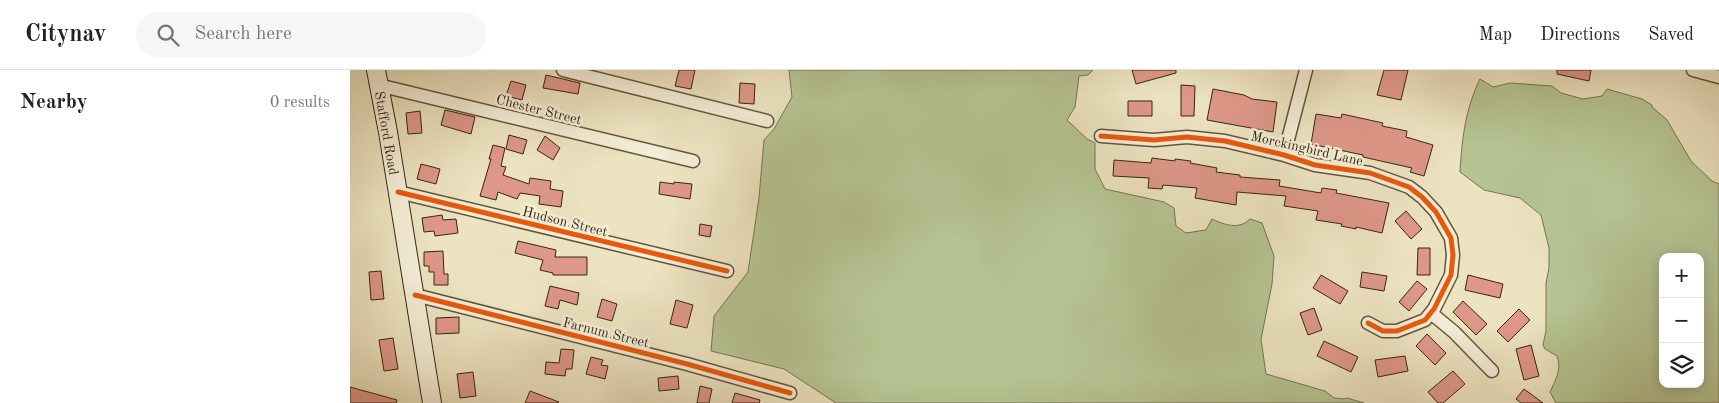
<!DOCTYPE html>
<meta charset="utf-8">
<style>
:root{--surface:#fff;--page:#f6f6f6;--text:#202124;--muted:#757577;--line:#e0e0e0}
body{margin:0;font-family:"Old Standard TT",serif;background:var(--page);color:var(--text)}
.controls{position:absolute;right:15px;bottom:15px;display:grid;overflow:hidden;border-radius:10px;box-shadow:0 2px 12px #0003}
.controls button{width:45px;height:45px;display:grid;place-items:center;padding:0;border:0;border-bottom:1px solid var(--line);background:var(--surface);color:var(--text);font:25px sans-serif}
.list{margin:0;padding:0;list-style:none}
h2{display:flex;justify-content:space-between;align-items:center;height:65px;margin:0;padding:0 20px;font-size:21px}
h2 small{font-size:16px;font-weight:400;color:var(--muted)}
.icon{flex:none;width:28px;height:28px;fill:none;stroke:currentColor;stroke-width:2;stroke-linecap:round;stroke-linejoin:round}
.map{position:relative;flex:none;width:1369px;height:333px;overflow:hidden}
header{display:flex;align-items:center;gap:30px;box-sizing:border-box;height:70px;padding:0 25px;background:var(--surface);border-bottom:1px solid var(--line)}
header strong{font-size:24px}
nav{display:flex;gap:28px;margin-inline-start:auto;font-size:18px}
.search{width:350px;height:45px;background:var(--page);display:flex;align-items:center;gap:12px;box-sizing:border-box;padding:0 18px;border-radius:28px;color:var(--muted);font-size:19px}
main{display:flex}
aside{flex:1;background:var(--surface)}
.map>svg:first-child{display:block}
.green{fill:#b6c493;stroke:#767552;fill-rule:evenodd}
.building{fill:#de9788;stroke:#372610}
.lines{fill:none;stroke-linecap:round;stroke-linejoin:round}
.street-casing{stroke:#64553c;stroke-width:15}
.secondary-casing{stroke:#372610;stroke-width:20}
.street{stroke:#f3edd6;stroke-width:12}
.secondary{stroke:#f3edd6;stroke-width:18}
.cycleway-casing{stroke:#f3edd6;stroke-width:8}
.cycleway{stroke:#e8590c;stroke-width:5}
.labels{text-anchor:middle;stroke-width:5;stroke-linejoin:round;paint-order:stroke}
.street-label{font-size:14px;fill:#372610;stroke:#f3edd6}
</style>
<header>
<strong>Citynav</strong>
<div class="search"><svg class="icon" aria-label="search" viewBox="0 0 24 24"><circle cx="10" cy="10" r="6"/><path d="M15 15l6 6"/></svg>Search here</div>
<nav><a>Map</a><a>Directions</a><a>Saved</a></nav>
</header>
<main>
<aside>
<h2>Nearby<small>0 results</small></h2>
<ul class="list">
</ul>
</aside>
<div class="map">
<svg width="1369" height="333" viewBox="0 0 1369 333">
<rect width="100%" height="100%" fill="#ece3c0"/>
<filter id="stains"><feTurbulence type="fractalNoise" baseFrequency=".004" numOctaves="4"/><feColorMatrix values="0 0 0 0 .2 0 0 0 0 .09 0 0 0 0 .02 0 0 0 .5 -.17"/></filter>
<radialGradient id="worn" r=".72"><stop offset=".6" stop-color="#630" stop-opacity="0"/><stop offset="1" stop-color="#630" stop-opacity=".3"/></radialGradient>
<path class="green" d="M439,0h304l-5,5 -9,1 -4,31 -8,13 20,19 8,4v26l10,20 59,13 10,6 2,18 10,7 20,-3 6,-11c13,6 27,11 38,0l12,4 12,33 -2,28 -11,55 5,35 59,17 9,7 10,1 3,-1 17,5h-528l-52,-34 -73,-18 3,-35 34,-44 11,-74 5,-58 10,-11 18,-32z
M1130,9l13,8 17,-4 42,3 9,7 22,6 19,-3 5,-7 35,10 10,6v2l15,13 24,41 21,20 7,3v219h-163l-6,-11c6,-13 12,-23 7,-36l-12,-7 -2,-4 3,-14v-48l3,-15v-20l-8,-33 -21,-17 -36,-8 -24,-18c2,-33 5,-62 20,-93zM1313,187h37v127h-37z"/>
<path class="building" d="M329,0h16l-4,19 -16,-3z
M782,0h44v3l-40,11z
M1034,0h24l-7,30 -24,-5z
M1207,0h34l-2,11 -32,-7z
M196,5l34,8 -2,11 -35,-6z
M161,11l15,4 -4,15 -16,-4z
M390,13l15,1 -1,20 -15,-1z
M831,15l14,1 -1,30h-13z
M863,19l31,6 8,4 25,3 -4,30 -66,-12z
M778,31h24v15h-24z
M95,40l30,7 -4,17 -30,-9z
M70,41l2,22 -14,1 -2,-21z
M966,44l25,4 1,-4 41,9 -1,3 25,5 -1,6 27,8 -9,31 -14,-4 2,-4 -49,-11v-2l-52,-11z
M159,65l18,5 -4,14 -17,-5z
M195,66l15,12 -7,12 -16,-10z
M143,75l12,3 -4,18 5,1 -3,8 26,9 1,-6 21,3 -1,8 13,2 -2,16 -22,-3 1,-8 -20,-3 -3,6 -19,-7 -2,8 -16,-4 11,-37h-2z
M802,88l23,3v-2l16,2 -1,2 27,5 -1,4 24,3v2l40,3 -1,6 42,7 1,-5 15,2 -1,3 53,10 -7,30 -26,-6v2l-15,-3 1,-2 -26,-4 2,-9 -34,-5 2,-10 -49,-4 -1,13 -41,-7 2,-10 -34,-3 -1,4 -14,-1 1,-10 -36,-2 1,-16 37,3z
M71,94l19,5 -4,15 -19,-5z
M310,112l14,2v-2l18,2 -2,15 -31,-5z
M1056,141l16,18 -11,10 -16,-18z
M92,145l1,5 13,-1 2,14 -23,3 -1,-5 -10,1 -2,-14z
M350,154l12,2 -2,11 -11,-2z
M168,171l38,9 -1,7h32v18h-34v-2l-13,-3 3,-10 -28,-7z
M1068,178h12v27h-13z
M93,181l1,23h4v11h-14v-13h-5v-6h-5v-14z
M31,201l3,28 -13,1 -2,-28z
M1012,202l25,4 -3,15 -24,-4z
M971,205l27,16 -8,13 -27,-16z
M1118,205l35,9 -3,14 -35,-8z
M1067,211l10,8 -18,22 -10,-9z
M200,216l29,7 -2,12 -17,-5 -2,9 -13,-3z
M252,229l15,5 -5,17 -15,-4z
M326,230l17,5 -6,23 -17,-4z
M1113,231l24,23 -11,11 -23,-23z
M964,238l8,22 -14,5 -8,-22z
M1169,239l11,11 -22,22 -11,-11z
M109,247v16l-23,1v-16z
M1077,264l19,19 -11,12 -19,-19z
M43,268l5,31 -14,2 -5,-31z
M974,271l34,16 -7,15 -34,-16z
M1181,275l8,31 -15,4 -8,-31z
M211,279l13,1 -2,19h-6l-1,7 -20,-2 1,-12 13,1z
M1055,286l3,15 -30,6 -3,-17z
M241,287l12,3 -2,5 7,1 -3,13 -19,-5z
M1103,301l12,13 -22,19h-5l-10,-11z
M123,302l3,24 -16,2 -3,-24z
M328,306l1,13 -20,2 -1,-13z
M350,316l12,3 -3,14h-12z
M0,317l47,13 -1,3h-46z
M1174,319l19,14h-22l-5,-4z
M180,321l29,11 -1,1h-33z
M385,323l25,7 -1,3h-27z"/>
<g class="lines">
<g class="street-casing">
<path id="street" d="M213,0l204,51
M1343,0l26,7
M28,15l315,76
M751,66l53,4 33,-3 38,4 59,14 31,10 55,8 39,14 13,10 14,15 15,26 2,17 -2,20 -17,34 -9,11 -28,11h-14l-15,-8
M934,85l22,-85
M48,122l329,79
M65,225l272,69 103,29
M1081,243l23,19 38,39"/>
</g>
<g class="secondary-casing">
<path id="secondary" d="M26,0l12,62 44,271"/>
</g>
<use href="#street" class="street"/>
<use href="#secondary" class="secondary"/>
<g class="cycleway-casing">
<path id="cycleway" d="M751,66l53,4 33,-3 38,4 59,14 31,10 55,8 39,14 13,10 14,15 15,26 2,17 -2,20 -17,34 -9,11 -28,11h-14l-15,-8
M48,122l329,79
M65,225l272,69 103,29"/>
</g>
<use href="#cycleway" class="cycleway"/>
</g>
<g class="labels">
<g class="street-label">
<text transform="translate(189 39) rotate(14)" y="5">Chester Street</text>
<text transform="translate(37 63) rotate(80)" y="5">Stafford Road</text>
<text transform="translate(957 78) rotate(13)" y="5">Morckingbird Lane</text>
<text transform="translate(215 151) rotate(14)" y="5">Hudson Street</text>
<text transform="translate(256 262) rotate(14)" y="5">Farnum Street</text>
</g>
</g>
<rect width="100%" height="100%" filter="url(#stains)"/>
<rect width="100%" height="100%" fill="url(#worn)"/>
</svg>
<div class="controls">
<button>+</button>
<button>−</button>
<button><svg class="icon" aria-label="layers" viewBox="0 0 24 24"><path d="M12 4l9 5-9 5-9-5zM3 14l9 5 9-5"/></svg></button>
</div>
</div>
</main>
